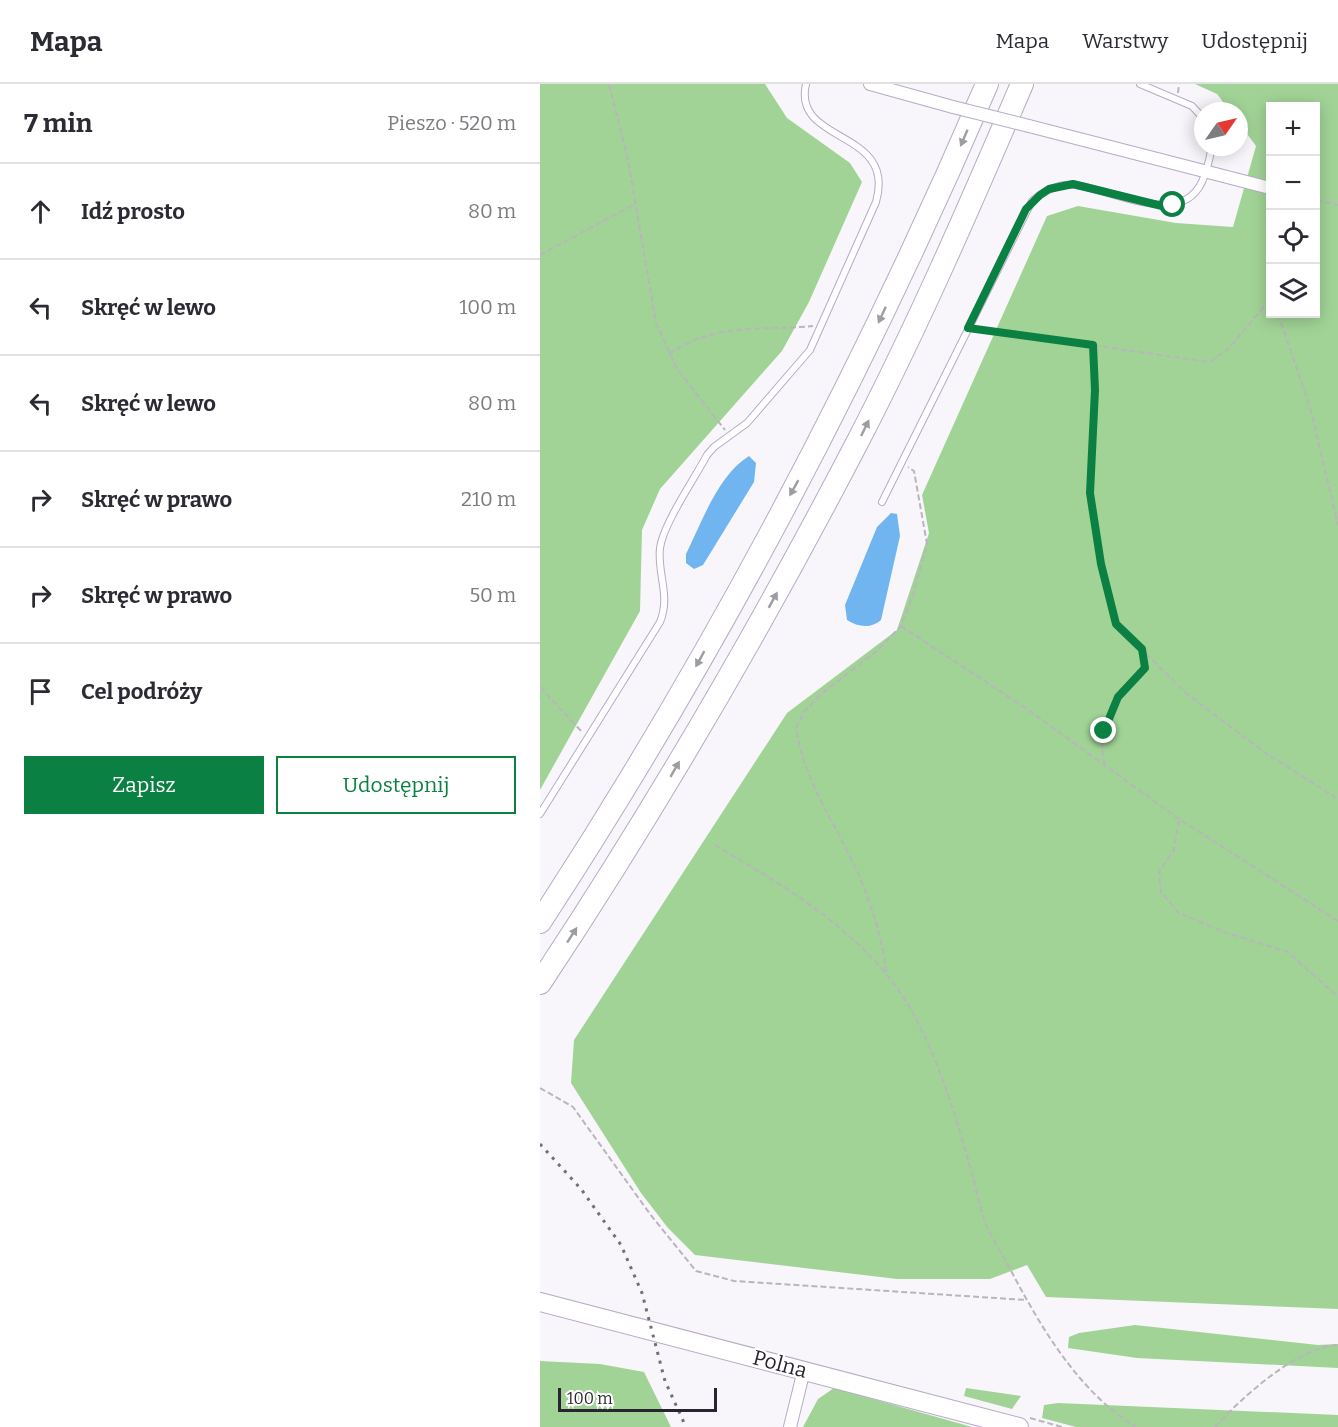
<!DOCTYPE html>
<html lang="pl">
<meta charset="utf-8">
<style>
:root{--surface:#fff;--page:#f2f2f3;--text:#2b2b33;--muted:#7c7c81;--line:#e1e1e2;--accent:#0b8043}
body{margin:0;font-family:Bitter,serif;background:var(--page);color:var(--text)}
.controls{position:absolute;right:18px;top:18px;display:grid;overflow:hidden;border-radius:0px;box-shadow:0 3px 15px #0003}
.controls button{width:54px;height:54px;display:grid;place-items:center;padding:0;border:0;border-bottom:2px solid var(--line);background:var(--surface);color:var(--text);font:30px sans-serif}
.compass{position:absolute;left:654px;top:18px;width:54px;height:54px;border-radius:50%;background:var(--surface);box-shadow:0 3px 15px #0003;rotate:56deg}
.scale{position:absolute;left:18px;bottom:15px;width:159px;box-sizing:border-box;padding-left:6px;border:3px solid #29242f;border-top:0;font-size:16px;line-height:21px;white-space:nowrap;color:#29242f;-webkit-text-stroke:4px #fff;paint-order:stroke}
.stop{position:absolute;width:18px;height:18px;margin:-14px;border:4px solid #0b8043;border-radius:50%;background:#fff}
.stop.end{background:#0b8043;border-color:#fff;box-shadow:0 2px 6px #0008}
.list{margin:0;padding:0;list-style:none}
h2{display:flex;justify-content:space-between;align-items:center;height:78px;margin:0;padding:0 24px;font-size:26px}
h2 small{font-size:20px;font-weight:400;color:var(--muted)}
.list li{display:grid;grid-template-columns:39px 1fr auto;gap:18px;align-items:center;box-sizing:border-box;height:96px;padding:0 24px;border-top:2px solid var(--line)}
.list b{display:block;font-size:22px;white-space:nowrap}
.list em{font-size:20px;font-style:normal;color:var(--muted)}
.actions{display:flex;gap:12px;padding:18px 24px}
.actions a{flex:1;padding:14px 0;border:2px solid var(--accent);border-radius:0px;text-align:center;font-size:21px;color:var(--accent)}
.actions .main{background:var(--accent);color:#fff}
.icon{flex:none;width:33px;height:33px;fill:none;stroke:currentColor;stroke-width:2;stroke-linecap:round;stroke-linejoin:round}
.map{position:relative;flex:none;width:798px;height:1343px;overflow:hidden}
header{display:flex;align-items:center;gap:36px;box-sizing:border-box;height:84px;padding:0 30px;background:var(--surface);border-bottom:2px solid var(--line)}
header strong{font-size:28px}
nav{display:flex;gap:33px;margin-inline-start:auto;font-size:21px}
main{display:flex}
aside{flex:1;background:var(--surface)}
.map>svg:first-child{display:block}
.green{fill:#a1d396;fill-rule:evenodd}
.water{fill:#70b4f0}
.lines{fill:none;stroke-linecap:round;stroke-linejoin:round}
.lane-casing{stroke:#b6abc5;stroke-width:8}
.street-casing{stroke:#b6abc5;stroke-width:14}
.secondary-casing{stroke:#b6abc5;stroke-width:20}
.highway-casing{stroke:#b6abc5;stroke-width:24}
.path{stroke:#b8b5bb;stroke-width:2;stroke-dasharray:6 3;stroke-linecap:butt}
.lane{stroke:#fff;stroke-width:6}
.street{stroke:#fff;stroke-width:12}
.secondary{stroke:#fff;stroke-width:18}
.highway{stroke:#fff;stroke-width:22}
.rail{stroke:#736f78;stroke-width:3;stroke-dasharray:3 6;stroke-linecap:butt}
.street-bridge-casing{stroke:#b6abc5;stroke-width:14;stroke-linecap:butt}
.street-bridge{stroke:#fff;stroke-width:12}
.oneway{fill:#9f9ca1}
.route{stroke:#0b8043;stroke-width:8}
.labels{text-anchor:middle;stroke-width:4.5;stroke-linejoin:round;paint-order:stroke}
.street-label{font-size:21px;fill:#29242f;stroke:#fff}
</style>
<header>
<strong>Mapa</strong>
<nav><a>Mapa</a><a>Warstwy</a><a>Udostępnij</a></nav>
</header>
<main>
<aside>
<h2>7 min<small>Pieszo · 520 m</small></h2>
<ul class="list">
<li><svg class="icon" aria-label="ahead" viewBox="0 0 24 24"><path d="M12 20V5M6 11l6-6 6 6"/></svg><div><b>Idź prosto</b></div><em>80 m</em></li>
<li><svg class="icon" aria-label="left" viewBox="0 0 24 24"><path d="M17 20v-9H6M10 6l-5 5 5 5"/></svg><div><b>Skręć w lewo</b></div><em>100 m</em></li>
<li><svg class="icon" aria-label="left" viewBox="0 0 24 24"><path d="M17 20v-9H6M10 6l-5 5 5 5"/></svg><div><b>Skręć w lewo</b></div><em>80 m</em></li>
<li><svg class="icon" aria-label="right" viewBox="0 0 24 24"><path d="M7 20v-9h11M14 6l5 5-5 5"/></svg><div><b>Skręć w prawo</b></div><em>210 m</em></li>
<li><svg class="icon" aria-label="right" viewBox="0 0 24 24"><path d="M7 20v-9h11M14 6l5 5-5 5"/></svg><div><b>Skręć w prawo</b></div><em>50 m</em></li>
<li><svg class="icon" aria-label="arrive" viewBox="0 0 24 24"><path d="M6 21V4h12l-3 4 3 4H6"/></svg><div><b>Cel podróży</b></div></li>
</ul>
<div class="actions"><a class="main">Zapisz</a><a>Udostępnij</a></div>
</aside>
<div class="map">
<svg width="798" height="1343" viewBox="0 0 798 1343">
<rect width="100%" height="100%" fill="#f8f6fb"/>
<path class="green" d="M0,0h225l22,34 63,45 12,19 -53,120 -27,49 -122,138 -18,41 -2,81 -100,179z
M655,0h143v1225l-292,-12 -19,-32 -37,14h-93l-202,-24 -27,-27 -27,-35 -70,-110 3,-43 213,-327 110,-83 32,-97 -7,-38 125,-279 31,-10 98,17 57,4 23,-81 -17,-23v-12h-9l-13,-17zM730,22h46v208h-46z
M595,1241l183,20 20,-1v24l-201,-10 -69,-10 1,-11 10,-4z
M0,1277l60,3 44,8 27,55h-131z
M294,1304l138,39h-169l15,-28z
M426,1304l55,8 -9,13 -48,-13z
M518,1319l280,12v12h-262l-34,-9 2,-13z"/>
<path class="water" d="M209,372l7,7 -2,19 -51,83 -9,4 -8,-6v-9c16,-32 32,-79 63,-98z
M351,429l6,1 3,22 -19,84c-10,9 -23,7 -34,0l-2,-15 32,-78z"/>
<g class="lines">
<g class="lane-casing">
<path id="lane" d="M600,0l52,22 11,12
M342,418l150,-301c12,-10 26,-18 42,-16 41,4 113,48 131,-11 3,-9 6,-18 6,-27
M0,730l120,-192c11,-26 -3,-48 0,-74 3,-24 35,-70 47,-93l7,-8 33,-24 63,-73 66,-148c21,-74 -84,-57 -70,-118"/>
</g>
<g class="street-casing">
<path id="street" d="M330,0l83,23
M489,42l241,62
M250,1343l14,-57"/>
</g>
<g class="secondary-casing">
<path id="secondary" d="M0,1218l479,125"/>
</g>
<g class="highway-casing">
<path id="highway" d="M0,838c173,-265 322,-547 447,-838
M0,899c116,-175 222,-357 319,-544 60,-116 112,-236 163,-355"/>
</g>
<path class="path" d="M69,0l19,76 28,163 21,46 48,61
M638,9l1,-9
M776,116l22,5
M0,171l95,-51
M738,230l32,93 28,118
M438,245l232,33 17,-12 43,-50
M553,261l2,45 -5,103 11,71 15,60 71,70 77,58 74,47
M129,270c48,-32 89,-23 144,-28
M361,542l126,83 152,110 159,102
M0,603l43,46
M565,681c-11,-40 15,-70 40,-97l-3,-18
M639,736l-5,30 -15,22 2,20 18,21 45,19 64,20 50,45
M175,761c74,44 152,89 196,165 26,45 44,104 58,153 6,20 10,42 17,62 6,13 15,27 22,40 31,59 69,126 128,162
M346,888c-4,-35 -15,-69 -29,-101 -22,-48 -53,-90 -61,-143l8,-16 16,-17 58,-45 23,-24 12,-31 14,-51 -13,-73 -6,-4
M0,1004l33,19 77,107 46,57 38,10 292,19
M490,1334l32,9
M675,1343c26,-29 82,-80 123,-82"/>
<use href="#lane" class="lane"/>
<use href="#street" class="street"/>
<use href="#secondary" class="secondary"/>
<use href="#highway" class="highway"/>
<path class="rail" d="M0,1060l41,45 40,56 21,48 23,88 21,46"/>
<g class="street-bridge-casing">
<path id="street-bridge" d="M413,23l76,19"/>
</g>
<use href="#street-bridge" class="street-bridge"/>
</g>
<defs><path id="oneway-solid" d="M-6-.8H1V-3.2L6.5 0L1 3.2V.8H-6Z" transform="scale(1.5)"/></defs>
<g class="oneway">
<use href="#oneway-solid" transform="translate(424 54) rotate(113)"/>
<use href="#oneway-solid" transform="translate(342 231) rotate(115)"/>
<use href="#oneway-solid" transform="translate(325 344) rotate(-64)"/>
<use href="#oneway-solid" transform="translate(254 404) rotate(119)"/>
<use href="#oneway-solid" transform="translate(233 516) rotate(-61)"/>
<use href="#oneway-solid" transform="translate(160 575) rotate(119)"/>
<use href="#oneway-solid" transform="translate(135 685) rotate(-60)"/>
<use href="#oneway-solid" transform="translate(32 851) rotate(-57)"/>
</g>
<g class="lines">
<path class="route" d="M564,647l14,-34 27,-29 -3,-19 -26,-25 -15,-60 -11,-71 5,-103 -2,-45 -125,-17 58,-119 14,-14 9,-6 24,-5 89,22 11,-1"/>
</g>
<g class="labels">
<g class="street-label">
<text transform="translate(240 1280) rotate(15)" y="7">Polna</text>
</g>
</g>
</svg>
<div class="controls">
<button>+</button>
<button>−</button>
<button><svg class="icon" aria-label="locate" viewBox="0 0 24 24"><circle cx="12" cy="12" r="6"/><path d="M12 2v4M12 18v4M2 12h4M18 12h4"/></svg></button>
<button><svg class="icon" aria-label="layers" viewBox="0 0 24 24"><path d="M12 4l9 5-9 5-9-5zM3 14l9 5 9-5"/></svg></button>
</div>
<svg class="compass" viewBox="-18 -18 36 36"><path d="M0-13l5 13h-10z" fill="#e53935"/><path d="M0 13l5-13h-10z" fill="#7c7c81"/></svg>
<div class="scale">100 m</div>
<div class="stop" style="left:633px;top:121px"></div>
<div class="stop end" style="left:564px;top:647px"></div>
</div>
</main>
